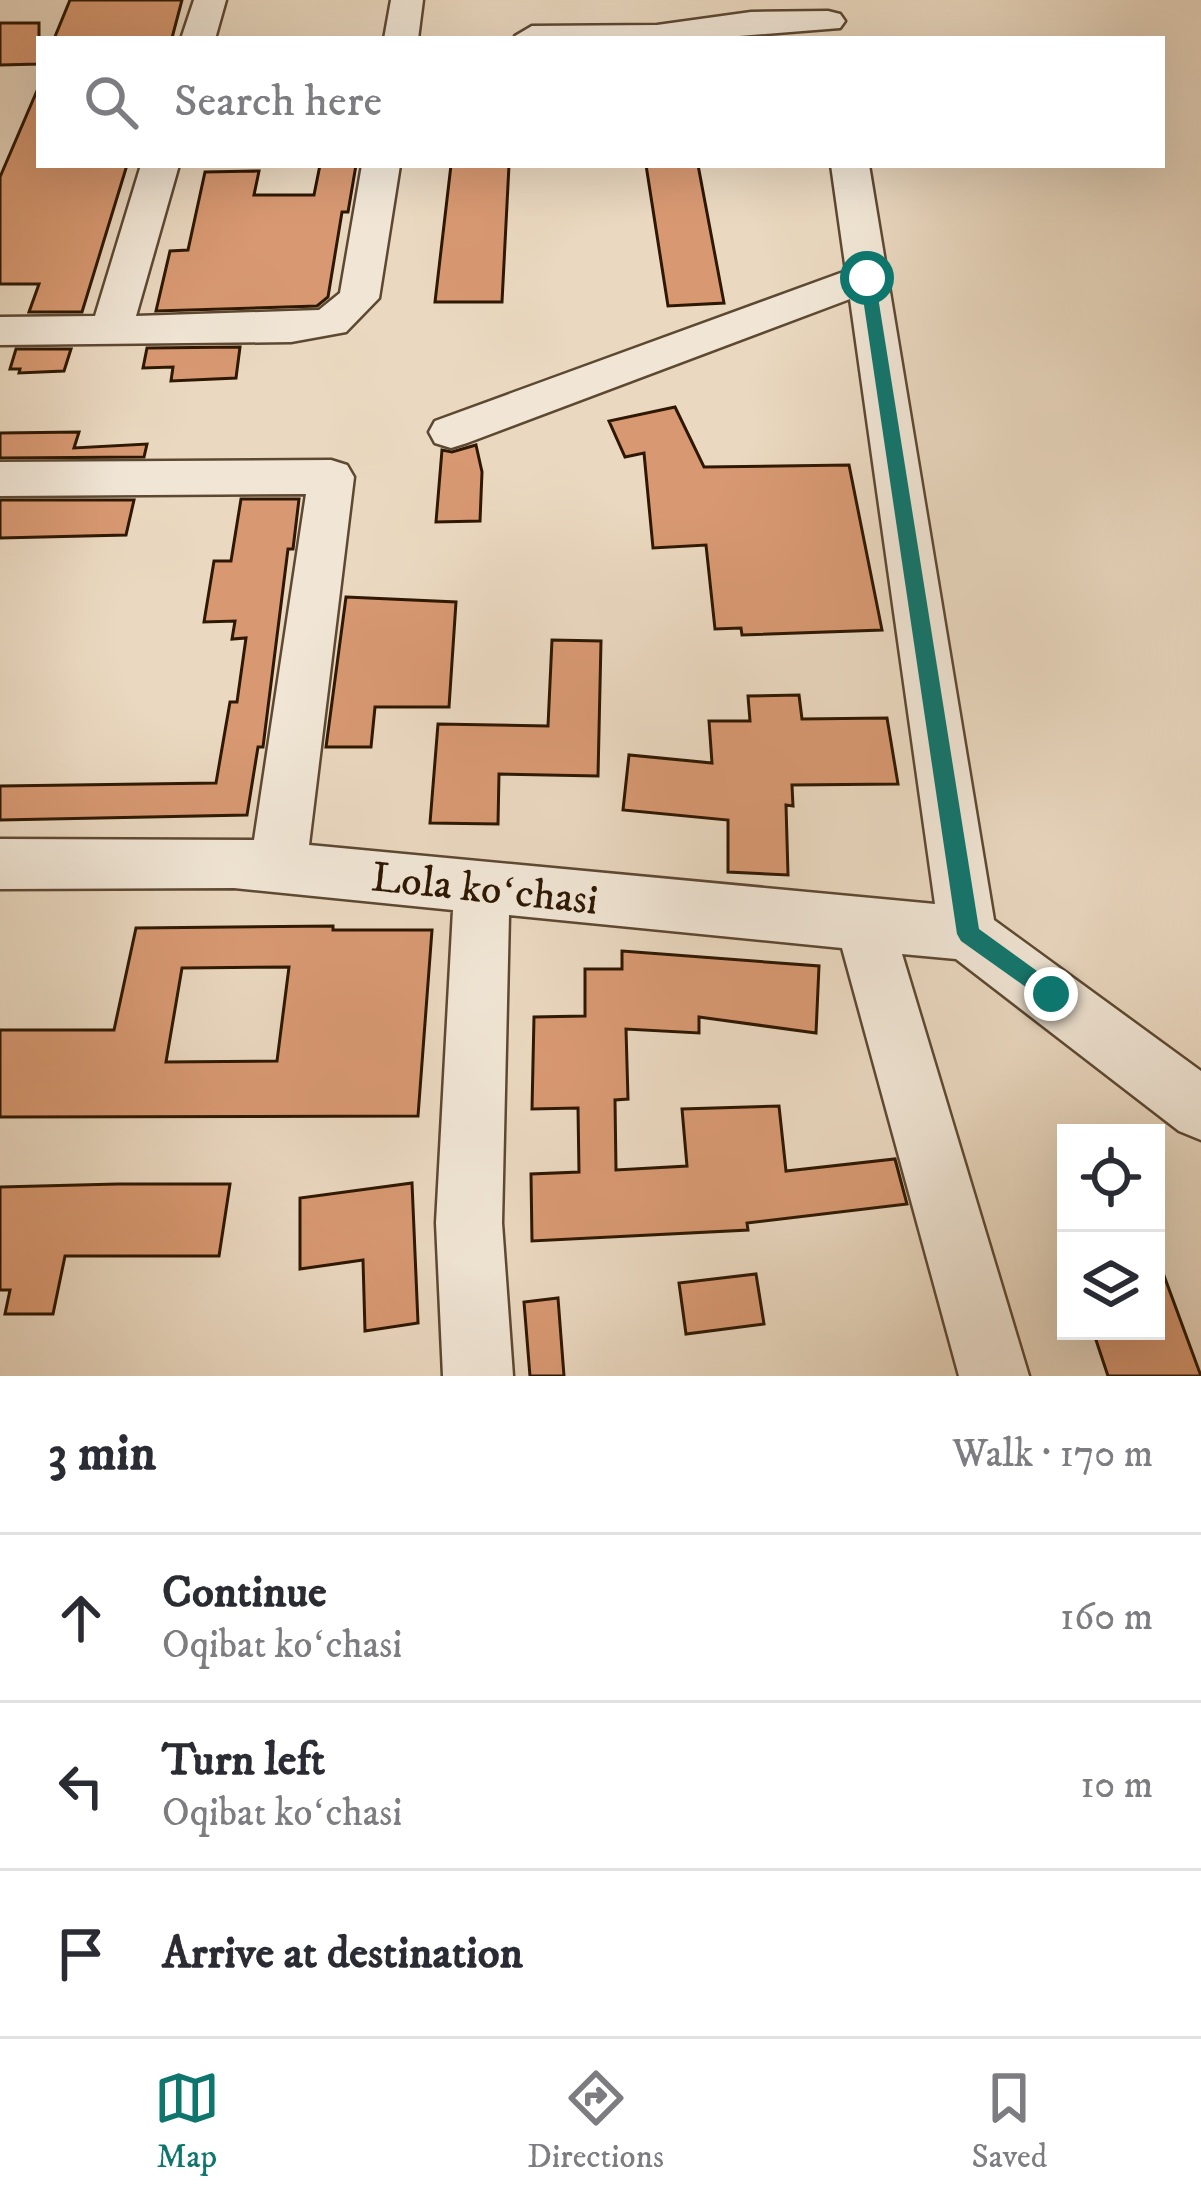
<!DOCTYPE html>
<meta charset="utf-8">
<style>
:root{--surface:#fff;--page:#f2f2f3;--text:#2b2b33;--muted:#7c7c81;--line:#e1e1e2;--accent:#0f766e}
body{margin:0;font-family:"IM FELL DW Pica",serif;background:var(--page);color:var(--text)}
.controls{position:absolute;right:36px;bottom:36px;display:grid;overflow:hidden;border-radius:0px;box-shadow:0 12px 48px #0002}
.controls button{width:108px;height:108px;display:grid;place-items:center;padding:0;border:0;border-bottom:3px solid var(--line);background:var(--surface);color:var(--text);font:60px sans-serif}
.stop{position:absolute;width:36px;height:36px;margin:-27px;border:9px solid #0f766e;border-radius:50%;background:#fff}
.stop.end{background:#0f766e;border-color:#fff;box-shadow:0 3px 12px #0008}
.list{margin:0;padding:0;list-style:none}
h2{display:flex;justify-content:space-between;align-items:center;height:156px;margin:0;padding:0 48px;font-size:51px}
h2 small{font-size:39px;font-weight:400;color:var(--muted)}
.list li{display:grid;grid-template-columns:78px 1fr auto;gap:36px;align-items:center;box-sizing:border-box;height:168px;padding:0 48px;border-top:3px solid var(--line)}
.list b{display:block;font-size:45px;white-space:nowrap}
.list p{margin:0;font-size:39px;white-space:nowrap;color:var(--muted)}
.list em{font-size:39px;font-style:normal;color:var(--muted)}
.icon{flex:none;width:66px;height:66px;fill:none;stroke:currentColor;stroke-width:2;stroke-linecap:round;stroke-linejoin:round}
.map{position:relative;flex:none;width:1201px;height:1376px;overflow:hidden}
.search{position:absolute;background:var(--surface);box-shadow:0 12px 48px #0002;left:36px;right:36px;top:36px;height:132px;display:flex;align-items:center;gap:30px;box-sizing:border-box;padding:0 42px;border-radius:0px;color:var(--muted);font-size:45px}
.sheet{height:660px;background:var(--surface)}
nav{display:flex;justify-content:space-around;align-items:center;box-sizing:border-box;height:168px;border-top:3px solid var(--line);background:var(--surface);font-size:33px;color:var(--muted)}
nav a{display:grid;justify-items:center;gap:6px}
nav .on{color:var(--accent)}
.map>svg:first-child{display:block}
.building{fill:#d89972;stroke:#2e1803;stroke-width:3;fill-rule:evenodd}
.lines{fill:none;stroke-linecap:round;stroke-linejoin:round}
.minor-casing{stroke:#5d4832;stroke-width:5}
.minor{fill:#f1e6d6;fill-rule:evenodd}
.route{fill:#0f766e}
.labels{text-anchor:middle;stroke-width:10;stroke-linejoin:round;paint-order:stroke}
.street-label{font-size:42px;fill:#2e1803;stroke:#f1e6d6}
</style>
<div class="map">
<svg width="1201" height="1376" viewBox="0 0 1201 1376">
<rect width="100%" height="100%" fill="#ead8c0"/>
<filter id="stains"><feTurbulence type="fractalNoise" baseFrequency=".00167" numOctaves="4"/><feColorMatrix values="0 0 0 0 .2 0 0 0 0 .09 0 0 0 0 .02 0 0 0 .5 -.17"/></filter>
<radialGradient id="worn" r=".72"><stop offset=".6" stop-color="#630" stop-opacity="0"/><stop offset="1" stop-color="#630" stop-opacity=".3"/></radialGradient>
<path class="building" d="M70,0h112l-10,38 -118,1z
M0,23h39v41l-39,1z
M39,86v79h88l-45,147h-53l10,-28h-39v-107z
M320,165h36l-8,47h-6l-14,85 -11,9 -161,5 14,-60 18,-1 17,-78 54,-1 -5,24h60z
M451,165h58l-7,137h-67z
M646,165h52l26,138 -56,3z
M240,347l-4,31 -65,3 2,-14 -30,1 4,-20z
M16,349h55l-7,22 -45,2 1,-4h-10z
M675,407l29,60 145,-2 33,165 -140,5 -1,-7 -26,1 -9,-84 -53,3 -9,-95 -19,4 -16,-36z
M79,432l-5,16 73,-4 -3,13 -144,1v-25z
M476,445l6,27 -2,49 -44,1 6,-72 10,2z
M241,499h58l-6,50h-5l-25,198h-5l-11,68 -247,5v-34l216,-3 14,-81h7l9,-64 -14,1 3,-18 -31,1 10,-61h17z
M0,500h134l-8,35 -126,3z
M346,597l110,5 -7,105h-74l-4,40h-45z
M552,640l49,1 -3,135 -99,-2 -1,50 -68,-1 8,-99 110,2z
M799,695l3,24 85,-1 11,66 -106,1 1,21 -7,-1 2,70 -60,-3v-52l-105,-10 6,-55 83,8 -3,-42h41l-2,-25z
M333,926v4h99l-14,186 -418,1v-87h114l22,-102zM289,967l-12,94 -111,1 16,-94z
M622,951l197,15 -3,67 -117,-16v16l-73,-4 2,70 -13,1 1,70 71,-4 -5,-57 97,-3 7,65 109,-12 12,45 -160,19 1,7 -216,11 -1,-67 48,-2 -1,-64 -46,1 2,-92 51,-1v-47h37z
M412,1183l6,140 -53,8 -2,-71 -63,9v-71z
M118,1184h112l-11,72h-154l-12,58h-48l5,-24h-10v-103z
M1159,1262l42,114h-93l-15,-45h63z
M756,1274l8,50 -78,10 -7,-51z
M558,1298l6,78h-34l-6,-74z"/>
<g class="lines">
<g class="minor-casing">
<path id="minor" d="M194,0h32l-11,39h-34z
M391,0h32l-5,39h-34z
M828,11l12,3 5,7 -5,7 -139,11 -186,-3 17,-10 125,-1 94,-13z
M141,165h38l-43,151 183,-6 21,-17 22,-128h38l-21,133 -33,34 -55,10 -291,3v-28l95,-1z
M831,165h38l125,755 207,151v69l-22,-9 -223,-172 -54,-5 127,422h-70l-117,-428 -333,-33 -7,308 11,153h-70l-7,-153 17,-313 -219,-22 -234,1v-50l254,1 52,-346 -306,2v-34l331,-2 16,5 7,12 -45,368 626,59 -85,-605 -383,144 -16,5 -16,-5 -6,-11 6,-11 411,-150z"/>
</g>
<use href="#minor" class="minor"/>
</g>
<path class="route" d="M867,273l8,5 104,651 80,58v15l-8,3 -90,-64 -4,-7 -97,-656z"/>
<g class="labels">
<g class="street-label">
<text transform="translate(485 887) rotate(6)" y="15">Lola koʻchasi</text>
</g>
</g>
<rect width="100%" height="100%" filter="url(#stains)"/>
<rect width="100%" height="100%" fill="url(#worn)"/>
</svg>
<div class="controls">
<button><svg class="icon" aria-label="locate" viewBox="0 0 24 24"><circle cx="12" cy="12" r="6"/><path d="M12 2v4M12 18v4M2 12h4M18 12h4"/></svg></button>
<button><svg class="icon" aria-label="layers" viewBox="0 0 24 24"><path d="M12 4l9 5-9 5-9-5zM3 14l9 5 9-5"/></svg></button>
</div>
<div class="stop" style="left:867px;top:278px"></div>
<div class="stop end" style="left:1051px;top:994px"></div>
<div class="search"><svg class="icon" aria-label="search" viewBox="0 0 24 24"><circle cx="10" cy="10" r="6"/><path d="M15 15l6 6"/></svg>Search here</div>
</div>
<section class="sheet">
<h2>3 min<small>Walk · 170 m</small></h2>
<ul class="list">
<li><svg class="icon" aria-label="ahead" viewBox="0 0 24 24"><path d="M12 20V5M6 11l6-6 6 6"/></svg><div><b>Continue</b><p>Oqibat koʻchasi</p></div><em>160 m</em></li>
<li><svg class="icon" aria-label="left" viewBox="0 0 24 24"><path d="M17 20v-9H6M10 6l-5 5 5 5"/></svg><div><b>Turn left</b><p>Oqibat koʻchasi</p></div><em>10 m</em></li>
<li><svg class="icon" aria-label="arrive" viewBox="0 0 24 24"><path d="M6 21V4h12l-3 4 3 4H6"/></svg><div><b>Arrive at destination</b></div></li>
</ul>
</section>
<nav>
<a class="on"><svg class="icon" aria-label="map" viewBox="0 0 24 24"><path d="M3 6l6-2 6 2 6-2v14l-6 2-6-2-6 2zM9 4v14M15 6v14"/></svg>Map</a>
<a><svg class="icon" aria-label="directions" viewBox="0 0 24 24"><path d="M12 3l9 9-9 9-9-9zM9 14v-3h6M13 9l2 2-2 2"/></svg>Directions</a>
<a><svg class="icon" aria-label="saved" viewBox="0 0 24 24"><path d="M7 4h10v16l-5-4-5 4z"/></svg>Saved</a>
</nav>
